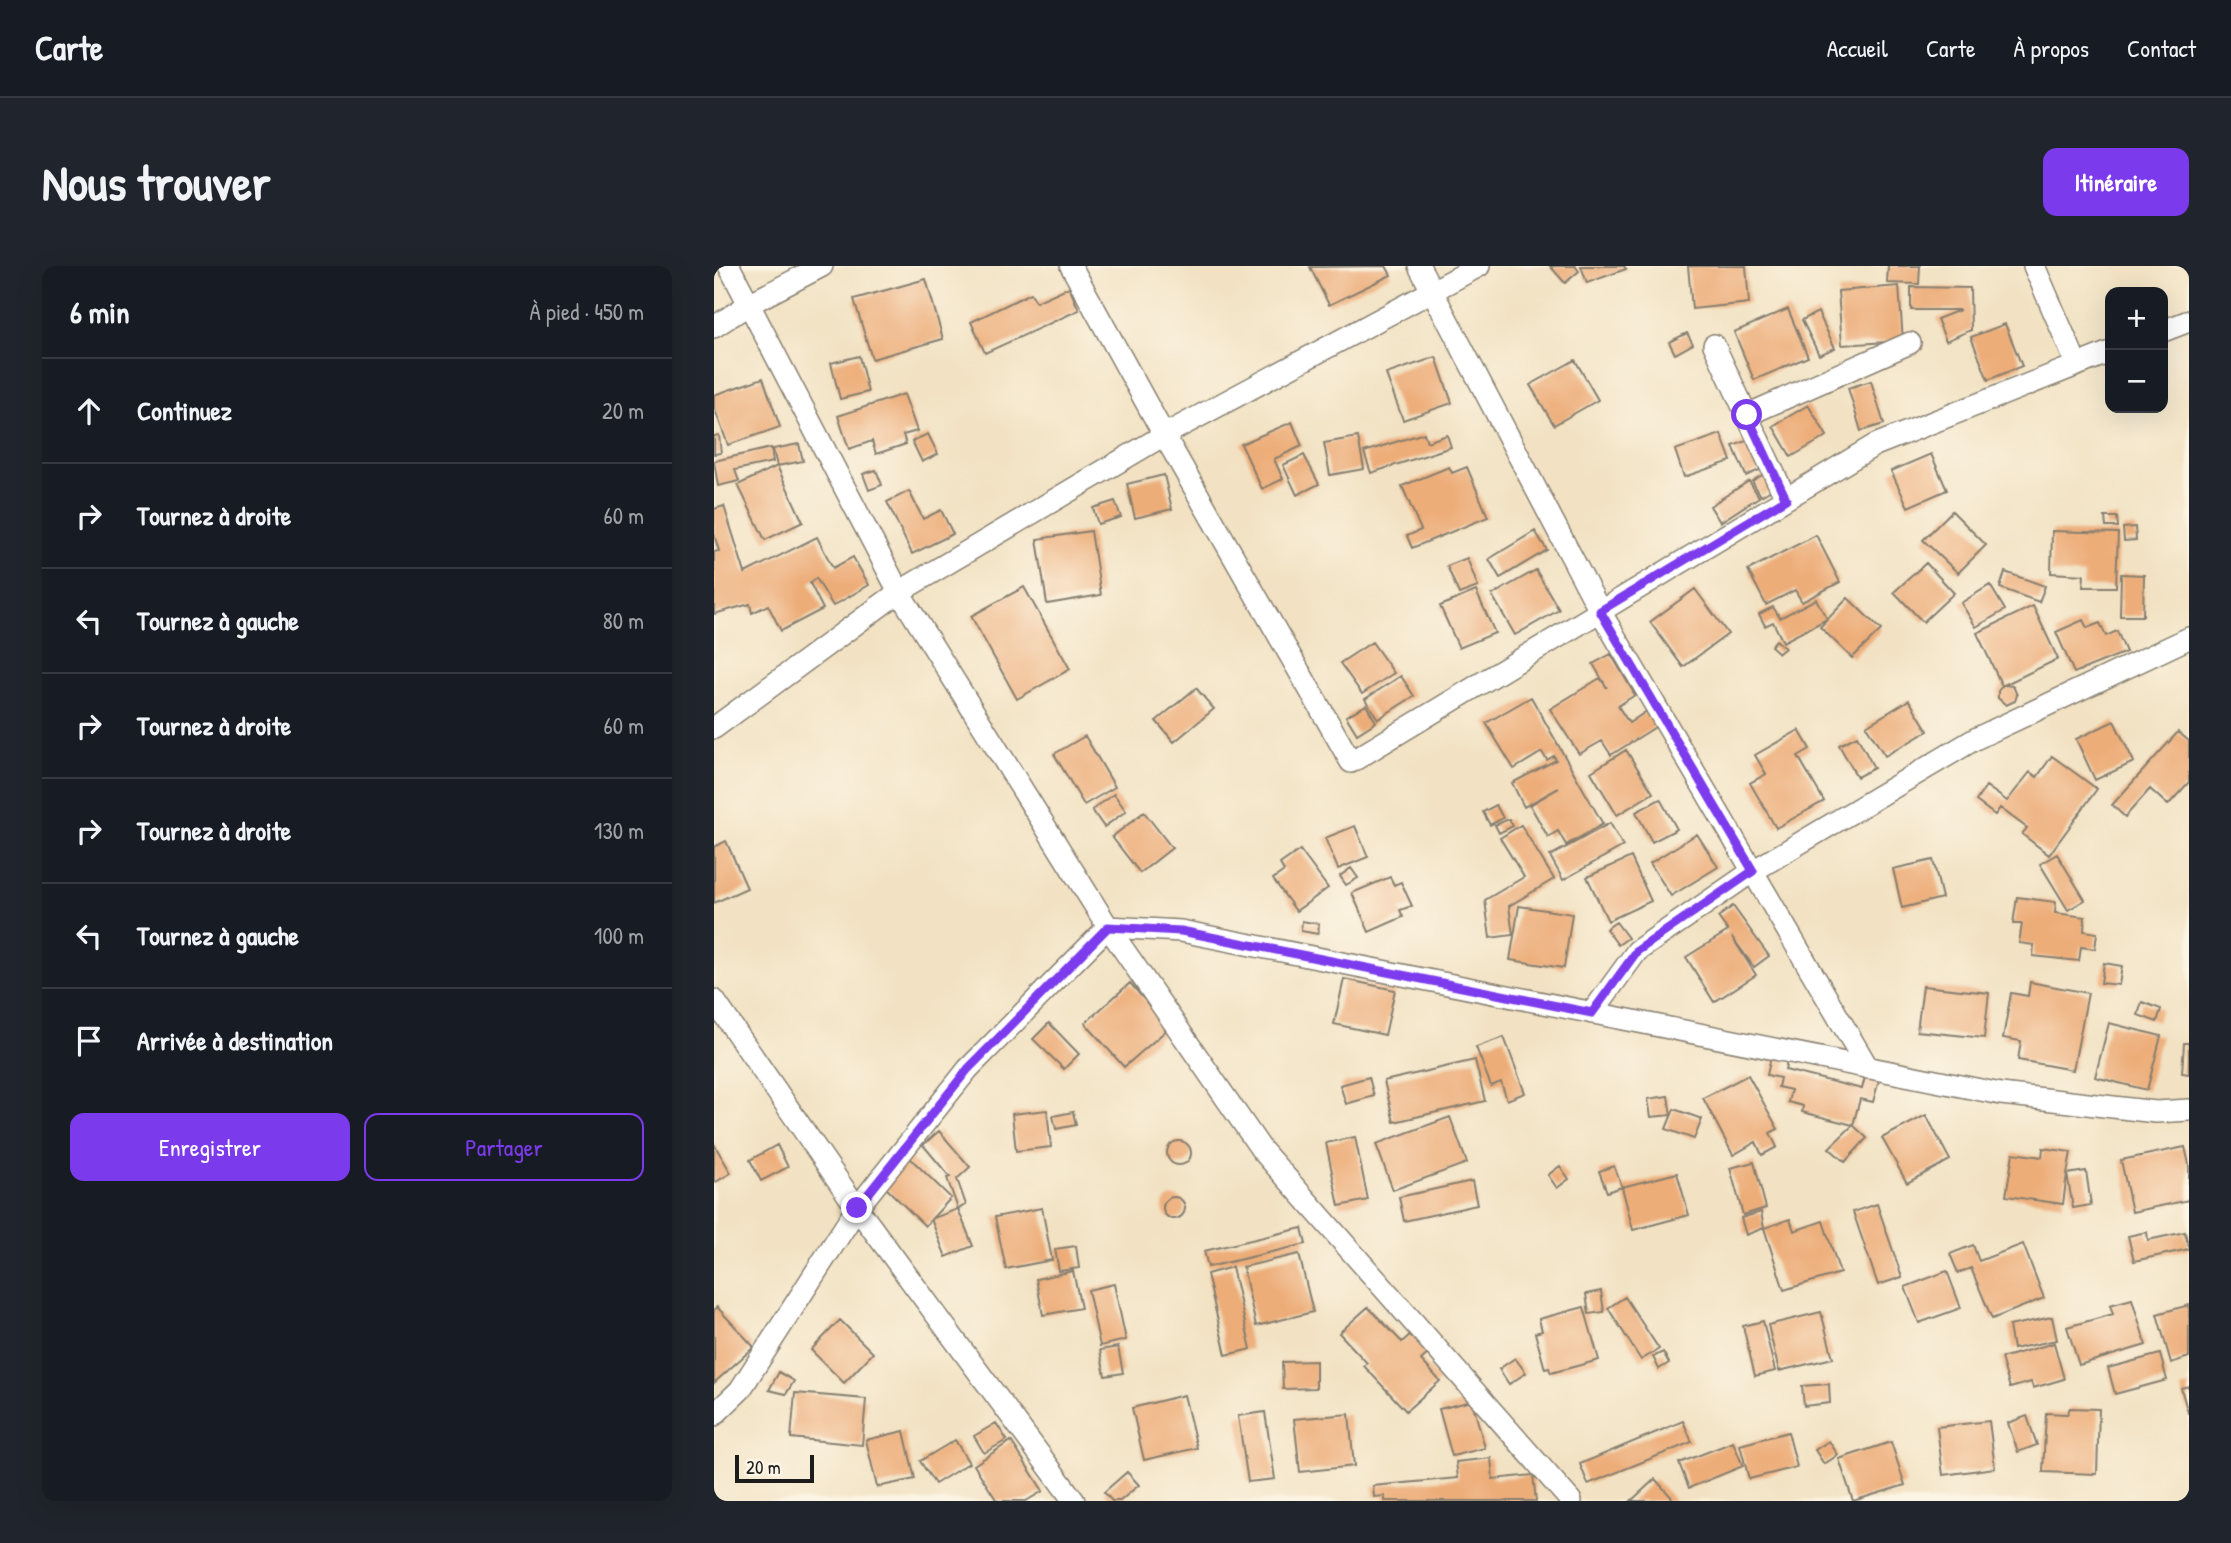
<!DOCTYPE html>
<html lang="fr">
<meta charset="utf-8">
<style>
:root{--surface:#171b24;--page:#20242c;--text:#f1f3f6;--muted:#9ea1a6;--line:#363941;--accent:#7c3aed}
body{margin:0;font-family:"Patrick Hand",sans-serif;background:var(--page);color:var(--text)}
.controls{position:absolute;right:21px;top:21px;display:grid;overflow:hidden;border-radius:14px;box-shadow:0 7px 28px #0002}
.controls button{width:63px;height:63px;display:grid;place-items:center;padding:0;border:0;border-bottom:2px solid var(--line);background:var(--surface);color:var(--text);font:35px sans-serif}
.scale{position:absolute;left:21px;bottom:18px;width:79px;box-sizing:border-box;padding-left:7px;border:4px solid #1c1c1c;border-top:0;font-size:19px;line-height:24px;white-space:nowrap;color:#1c1c1c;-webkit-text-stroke:5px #fcf5e5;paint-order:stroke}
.stop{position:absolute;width:21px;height:21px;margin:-16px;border:5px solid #7c3aed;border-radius:50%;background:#fff}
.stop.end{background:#7c3aed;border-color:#fff;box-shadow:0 2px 7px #0008}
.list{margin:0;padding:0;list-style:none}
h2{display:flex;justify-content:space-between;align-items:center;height:91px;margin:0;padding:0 28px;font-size:30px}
h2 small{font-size:23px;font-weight:400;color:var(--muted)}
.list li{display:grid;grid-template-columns:46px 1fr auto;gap:21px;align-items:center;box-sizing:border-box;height:105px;padding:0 28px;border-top:2px solid var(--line)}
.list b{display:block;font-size:26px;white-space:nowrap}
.list em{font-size:23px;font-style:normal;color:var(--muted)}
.actions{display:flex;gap:14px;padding:21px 28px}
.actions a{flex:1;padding:16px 0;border:2px solid var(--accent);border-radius:14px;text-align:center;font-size:24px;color:var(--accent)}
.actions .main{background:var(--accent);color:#fff}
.icon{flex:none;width:38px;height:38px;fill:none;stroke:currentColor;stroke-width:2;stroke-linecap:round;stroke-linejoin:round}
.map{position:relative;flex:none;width:1475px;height:1235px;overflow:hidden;border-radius:14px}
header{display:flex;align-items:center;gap:42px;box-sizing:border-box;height:98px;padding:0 35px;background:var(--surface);border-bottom:2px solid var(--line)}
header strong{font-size:33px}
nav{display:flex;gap:38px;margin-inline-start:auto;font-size:24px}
.intro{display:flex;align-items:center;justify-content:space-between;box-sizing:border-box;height:168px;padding:0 42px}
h1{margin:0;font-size:49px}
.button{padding:18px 32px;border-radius:14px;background:var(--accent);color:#fff;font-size:24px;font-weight:700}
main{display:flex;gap:42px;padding:0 42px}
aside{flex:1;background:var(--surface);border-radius:14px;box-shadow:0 7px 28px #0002}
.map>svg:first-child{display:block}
.building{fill:#edad79}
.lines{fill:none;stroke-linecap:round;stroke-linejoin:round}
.street-casing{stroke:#877f70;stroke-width:24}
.street{stroke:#fff;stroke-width:21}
.route{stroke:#7c3aed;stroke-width:9}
</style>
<header>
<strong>Carte</strong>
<nav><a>Accueil</a><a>Carte</a><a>À propos</a><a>Contact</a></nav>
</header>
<div class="intro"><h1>Nous trouver</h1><a class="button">Itinéraire</a></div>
<main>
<aside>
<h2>6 min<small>À pied · 450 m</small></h2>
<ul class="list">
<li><svg class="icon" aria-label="ahead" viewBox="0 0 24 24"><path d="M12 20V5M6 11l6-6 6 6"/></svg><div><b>Continuez</b></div><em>20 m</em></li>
<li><svg class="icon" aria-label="right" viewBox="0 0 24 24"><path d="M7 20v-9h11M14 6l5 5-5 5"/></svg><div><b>Tournez à droite</b></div><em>60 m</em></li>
<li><svg class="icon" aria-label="left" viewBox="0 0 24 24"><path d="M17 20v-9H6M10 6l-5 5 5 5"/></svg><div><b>Tournez à gauche</b></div><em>80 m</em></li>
<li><svg class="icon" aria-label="right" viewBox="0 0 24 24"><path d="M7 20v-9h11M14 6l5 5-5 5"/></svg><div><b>Tournez à droite</b></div><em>60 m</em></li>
<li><svg class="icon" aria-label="right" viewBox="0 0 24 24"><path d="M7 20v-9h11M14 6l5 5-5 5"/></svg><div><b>Tournez à droite</b></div><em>130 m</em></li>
<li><svg class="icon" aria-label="left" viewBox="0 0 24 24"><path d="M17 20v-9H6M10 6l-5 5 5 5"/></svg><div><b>Tournez à gauche</b></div><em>100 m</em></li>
<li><svg class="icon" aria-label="arrive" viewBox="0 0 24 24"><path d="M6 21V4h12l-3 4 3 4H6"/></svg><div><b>Arrivée à destination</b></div></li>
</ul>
<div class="actions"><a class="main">Enregistrer</a><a>Partager</a></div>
</aside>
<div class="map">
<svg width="1475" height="1235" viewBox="0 0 1475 1235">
<rect width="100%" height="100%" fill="#fcf5e5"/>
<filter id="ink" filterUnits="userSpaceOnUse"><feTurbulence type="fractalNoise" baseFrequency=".0143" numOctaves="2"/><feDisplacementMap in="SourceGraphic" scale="14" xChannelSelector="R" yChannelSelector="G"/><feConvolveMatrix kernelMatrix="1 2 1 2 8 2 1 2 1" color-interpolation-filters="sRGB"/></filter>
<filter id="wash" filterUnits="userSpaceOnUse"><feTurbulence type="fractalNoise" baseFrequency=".00686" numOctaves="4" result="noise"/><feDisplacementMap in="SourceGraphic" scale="28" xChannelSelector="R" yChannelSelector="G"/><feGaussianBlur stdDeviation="1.57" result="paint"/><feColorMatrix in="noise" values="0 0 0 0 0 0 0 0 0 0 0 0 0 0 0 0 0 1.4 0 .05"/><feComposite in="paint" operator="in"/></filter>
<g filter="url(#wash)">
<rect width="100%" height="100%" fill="#f2e2c3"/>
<g id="blocks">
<path class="building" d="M672,0l5,9 -62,30 -19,-38z
M836,0h25l4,5 -14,12z
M867,0h43l2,3 -39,14z
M974,0h58l3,37 -57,6z
M1174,0h32l-1,18 -32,-1z
M212,13l17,60 -71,20 -18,-60z
M1185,20l4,55 -61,4 -4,-54z
M355,21l10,23 -94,43 -14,-31 60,-29 5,9z
M1197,21l59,1 1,42 -25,11 -9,-22 23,-9h-49z
M1074,43l20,48 -54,23 -20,-48z
M1104,46l17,36 -16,7 -17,-35z
M1291,58l17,42 -34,14 -17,-43z
M973,67l6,11 -18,10 -6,-12z
M145,90l9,36 -28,7 -9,-36z
M722,91l16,46 -49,17 -17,-46z
M861,94l23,40 -44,25 -24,-40z
M49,112l17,49 -52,18 -14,-38v-12z
M1157,115l13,43 -23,7 -13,-43z
M190,128l13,37 -14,4 3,9 -30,10 -4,-13 -23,8 -11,-33z
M1094,139l19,31 -36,21 -18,-31z
M578,156l10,24 -28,13 9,20 -21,10 -21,-45z
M710,167l3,9 20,-7 4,12 -80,26 -7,-21z
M214,168l10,20 -16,8 -10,-21z
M1007,168l10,27 -47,16 -9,-27z
M5,169l2,18 -7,1v-18z
M644,171l6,32 -34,6 -6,-32z
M1035,174l13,29 -16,7 -13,-30z
M85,178l4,17 -26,5 -4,-17z
M57,182l2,14 -38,8 4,11 -21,5 -4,-25z
M1217,188l16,36 -39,17 -17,-36z
M590,189l15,29 -22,11 -14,-30z
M63,200l26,56 -38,18 -27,-55z
M735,201l3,6 15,-6 21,50 -76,31 -5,-12 14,-6 -19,-44z
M162,204l6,15 -13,5 -6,-16z
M1050,208l9,15 -12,7 -9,-15z
M450,209l8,34 -37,9 -8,-34z
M1035,215l10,16 -39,25 -10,-16z
M195,225l14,28 18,-9 12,24 -41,20 -25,-52z
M401,235l6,16 -23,7 -5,-16z
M10,240l21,67 72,-36 16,31 20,-11 16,28 -36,21 -17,-28 -6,5 13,26 -42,22 -13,-26 -16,8 -2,-9 -36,10v-62l5,-1 -5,-17v-25z
M1238,245l34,34 -28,28 -35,-33z
M1391,251h12l1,10h-12z
M1421,261l1,13 -12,1 -1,-13z
M377,265l10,64 -54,9 -10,-65z
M821,265l12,19 -47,28 -11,-19z
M1338,265l66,2 -2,54h-33l1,-12 -33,-2z
M1102,269l24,47 -38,20 -7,-12 -29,15 -18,-35z
M753,292l11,29 -19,7 -12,-28z
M1212,297l28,30 -31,29 -29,-30z
M822,304l23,40 -44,25 -23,-40z
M1291,306l40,14 -6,16 -39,-14z
M1407,308l23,1 -1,41h-23z
M1276,319l15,25 -29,17 -15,-24z
M310,321l46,82 -53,30 -46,-83z
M981,323l33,45 -45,33 -33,-45z
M762,325l19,42 -36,15 -19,-42z
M1134,332l33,32 -29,28 -32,-31z
M1102,333l11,20 -44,23 -10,-20 -8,4 -6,-12 14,-7 7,11z
M1319,340l25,53 -54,26 9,1 4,9 -2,6 -9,4 -8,-7v-7l4,-5 -25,-53z
M1369,354l4,8 13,-5 6,13 11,-5 9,21 -52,21 -18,-41z
M1062,374l9,8 -6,5 -8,-7z
M658,376l22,31 -32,21 -22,-31z
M897,388l24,41 -17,11 11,17 18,-12 10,15 -46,29 -9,-14 -23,13 -29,-45 50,-31 7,10 -14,-24z
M687,410l13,20 -36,23 -13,-20z
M482,422l18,21 -40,33 -18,-21z
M817,431l72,127 -37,21 -8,-14 -10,6 -18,-32 29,-17 -35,19 -12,-24 44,-23 -2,-4 -7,4 -5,-8 -28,17 -28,-46z
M1195,434l19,31 -43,25 -19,-30z
M652,439l10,17 -19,12 -11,-18z
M1400,455l20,41 -39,18 -19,-41z
M1085,464l11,19 -12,7 26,45 -48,27 -26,-45 16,-9 -11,-19z
M1464,466l11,9v41l-21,23 -18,-16 -25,28 -13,-12z
M371,470l30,51 -31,18 -30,-51z
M1143,470l17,32 -17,9 -18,-32z
M912,484l27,43 -36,22 -26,-43z
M1338,490l45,33 -48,66 -27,-21 5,-6 -27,-20 -5,7 -19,-14 10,-15 21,15 23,-29 7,5z
M400,528l12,17 -22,16 -12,-17z
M946,533l17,30 -25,13 -16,-30z
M782,539l7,13 -13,7 -7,-13z
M430,546l28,36 -32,25 -28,-36z
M795,553l4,7 -14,7 -4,-8z
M896,557l13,23 -60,34 -13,-24z
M807,559l33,54 -45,27 4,29 -23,3 -5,-38 39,-23 -24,-39z
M641,560l13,31 -30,12 -13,-31z
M983,568l21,33 -47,29 -21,-33z
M12,575l21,47 -33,15v-56z
M586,584l28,38 -32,23 -23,-32 11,-8 -4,-7z
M1343,588l28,46 -17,10 -28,-46z
M917,591l20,44 -43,20 -21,-44z
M1219,594l9,38 -40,10 -9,-39z
M637,602l7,10 -12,7 -6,-9z
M676,611l4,8 7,-3 11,24 -12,4 3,7 -34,15 -17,-39z
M1303,631l39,5 -1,11 30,4 -1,14 13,2 -2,16 -14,-2 -2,14 -46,-5 1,-11 -15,-2 3,-19h-9z
M805,640l53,8 -8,54 -54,-8z
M1019,640l36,50 -15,11 -22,-30 24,38 -42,27 -28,-45 42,-26 -10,-14z
M588,655l17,3 -1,10 -17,-3z
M902,656l12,16 -10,7 -12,-16z
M1390,697l18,3 -3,19 -18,-2z
M630,713l51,11 -10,45 -51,-11z
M1316,716l58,11 -15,77 -55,-10 3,-19 -18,-3 8,-45 17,3z
M416,717l39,45 -45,39 -39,-44z
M1209,720l66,7 -5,45 -67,-7z
M1428,736l19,7 -4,13 -19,-7z
M335,757l30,31 -15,15 -31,-30z
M1395,757l52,13 -14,54 -52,-13z
M790,771l21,56 -18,7 -6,-18 -10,4 -15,-39z
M1470,777h5v31l-7,-1z
M1057,791l16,4 -2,9 77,19 3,-12 14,3 -6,22 -13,-3 -7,26 -51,-13 1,-6 -15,-4 3,-12 -13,-3 2,-9 -13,-3z
M761,794l10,41 -91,21 -10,-41z
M1034,809l30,54 -8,4 7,14 -15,8 -6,-13 -23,13 -30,-57z
M655,811l5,19 -28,8 -6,-19z
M954,830l3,19 -20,2 -3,-18z
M960,843l28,10 -8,20 -28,-10z
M333,844l4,37 -35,4 -4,-37z
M359,846l3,13 -20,4 -3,-13z
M1212,849l24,45 -43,23 -25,-45z
M736,851l17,46 -74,27 -17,-46z
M1139,859l14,13 -22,24 -16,-14z
M225,865l31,36 -13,12 9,26 -8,4 15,37 -27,11 -15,-38 27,-10 -11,-31 3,-1 -27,-32z
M641,871l13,63 -29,6 -13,-63z
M453 887a12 12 0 1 1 24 0a12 12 0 1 1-24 0Z
M0,878l17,29 -17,10z
M63,879l11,22 -27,14 -11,-21z
M1471,881l4,17v36l-57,12 -11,-52z
M1329,882l28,4 -4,22 19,-3 5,34 -18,3 -6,-34 -4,30 -57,-8 7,-43 29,4z
M196,892l41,40 -26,28 -42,-41z
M1040,896l12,46 -23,7 -13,-47z
M846,900l9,13 -12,9 -9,-13z
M900,900l8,21 -15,5 -8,-21z
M963,907l12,42 -56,15 -11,-43z
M758,915l5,24 -73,16 -5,-24z
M449 942a11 11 0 1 1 22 0a11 11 0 1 1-22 0Z
M1163,938l25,73 -24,8 -25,-73z
M328,942l10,52 -46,9 -11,-52z
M1047,946l3,16 -18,7 -5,-17z
M1076,953l4,12 29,-10 17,52 -56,17 -20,-62z
M588,962l4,16 -98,23 -4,-16z
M1433,966l1,8 37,-8 4,17 -55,12 -6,-25z
M1309,978l21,54 -52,21 -21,-51 -13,5 -8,-19 23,-9 6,16z
M362,980l3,22 -20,3 -4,-22z
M585,988l14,58 -57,14 -13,-59z
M518,1001l19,82 -25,6 -19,-81z
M359,1005l8,37 -38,7 -7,-36z
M1233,1005l14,37 -42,15 -14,-36z
M400,1018l12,56 -26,6 -12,-56z
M887,1025l3,21 -15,2 -3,-20z
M911,1031l34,52 -18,11 -33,-52z
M1418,1033l14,46 -67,20 -12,-38 46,-13 -3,-9z
M1475,1039v52l-18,6 -14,-49z
M3,1041l37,40 -40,36v-73z
M654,1041l34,35 11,-10 17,20 -9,8 19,21 -34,30 -42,-45 3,-3 -28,-30z
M870,1041l15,53 -48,13 -2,-5 -4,1 -10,-36 7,-2 -3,-12z
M1107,1046l12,46 -54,13 -11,-46z
M1338,1051l5,23 -44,9 -4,-23z
M126,1054l33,33 -29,30 -33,-33z
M1049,1055l12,50 -20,5 -12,-50z
M1340,1077l10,36 -31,9 -2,-6 -21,6 -9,-30z
M404,1081l5,26 -18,3 -5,-26z
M949,1086l6,11 -10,6 -6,-12z
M1446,1088l7,26 -52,14 -7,-26z
M801,1092l11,15 -17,11 -10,-15z
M602,1095v27l-33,1 -1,-27z
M65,1106l15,9 -8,13 -17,-4z
M1115,1118l1,19 -26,3 -2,-20z
M1475,1120v27h-1l-7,-25z
M81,1127l71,6 -4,46 -71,-7z
M470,1129l13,53 -53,12 -12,-52z
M758,1135l13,47 -33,8 -13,-47z
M1356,1142l29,1 -2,65 -54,-2 3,-59 21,1z
M551,1146l10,67 -27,3 -10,-66z
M635,1148l5,52 -54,6 -6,-53z
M1313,1150l10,29 -19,7 -10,-29z
M969,1155l9,21 -104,42 -8,-20z
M1275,1155l6,47 -52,7 -6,-48z
M282,1157l11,17 -23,13 -10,-17z
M190,1165l11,48 -38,8 -11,-47z
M1074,1166l9,35 -48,12 -9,-34z
M241,1174l14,23 -34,21 -15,-23z
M297,1175l32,50 -17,10h-29l-23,-36z
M1115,1175l9,14 -14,9 -9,-14z
M1019,1176l10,24 -54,22 -10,-25z
M1177,1176l14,43 -52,16 -14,-42z
M777,1192l2,21 40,-4 3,26h-151v-5l-11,1 -1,-11 85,-8 -2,-16z
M413,1206l12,13 -19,16h-8l-8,-9z
M941,1213l20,22h-44z"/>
</g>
</g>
<g filter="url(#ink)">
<use href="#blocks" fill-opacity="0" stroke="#877f70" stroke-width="2"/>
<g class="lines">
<g class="street-casing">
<path id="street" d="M15,0l170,326 209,335 153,222 310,352
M357,0l93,169 187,327 524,-317 235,-93
M705,0l181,345 268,457
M1320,0l43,99
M0,61l37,-24 71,-37
M1449,65l26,-10
M1000,79l72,154
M1033,149l163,-72
M0,462l185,-136 265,-157 315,-169
M0,734l143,208 217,293
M878,747l45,-62 116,-80 222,-132 214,-101
M0,1149l26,-25 117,-182 111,-139 140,-142 73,4 820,163 155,18 33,-2"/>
</g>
<use href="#street" class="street"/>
</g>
</g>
<g class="lines" filter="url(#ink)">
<path class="route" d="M143,942l111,-139 140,-142 73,4 411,82 45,-62 116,-80 -153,-260 186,-112 -39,-84"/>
</g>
</svg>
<div class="controls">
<button>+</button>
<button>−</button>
</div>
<div class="scale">20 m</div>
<div class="stop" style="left:1033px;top:149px"></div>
<div class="stop end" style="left:143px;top:942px"></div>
</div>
</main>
